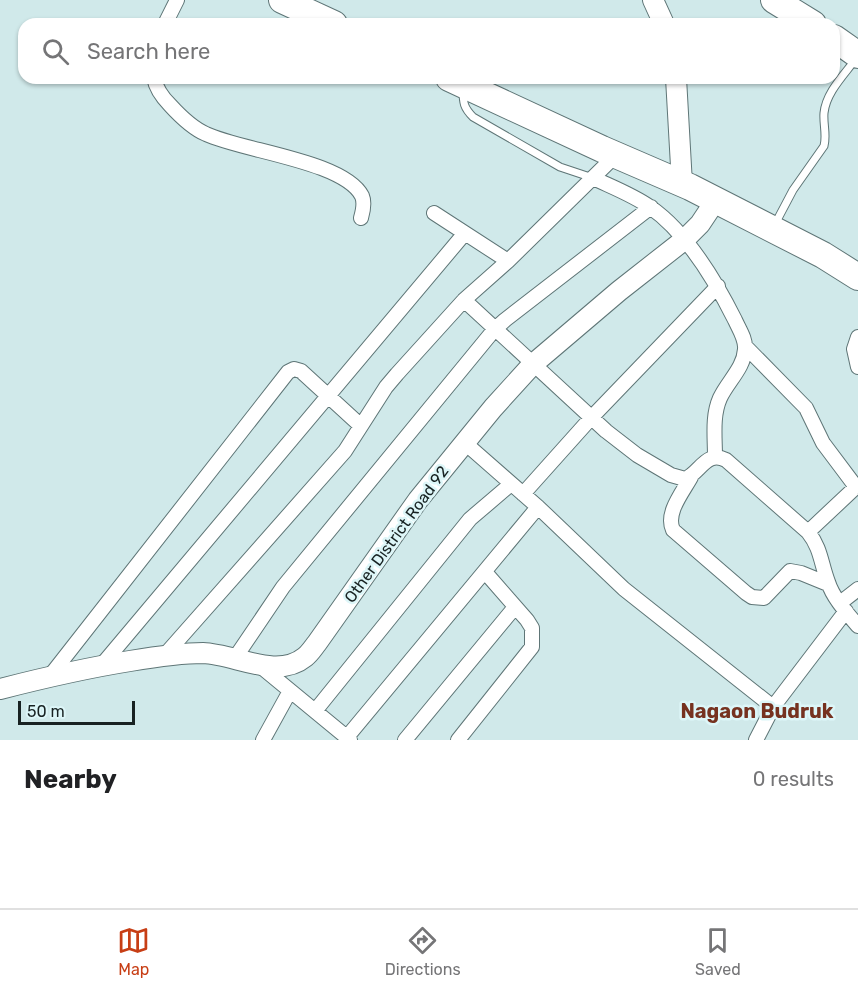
<!DOCTYPE html>
<style>
:root{--surface:#fff;--page:#f6f6f6;--text:#202124;--muted:#757577;--line:#e0e0e0;--accent:#c73e15}
body{margin:0;font-family:Rubik,sans-serif;background:var(--page);color:var(--text)}
.scale{position:absolute;left:18px;bottom:15px;width:117px;box-sizing:border-box;padding-left:6px;border:3px solid #182222;border-top:0;font-size:16px;line-height:21px;white-space:nowrap;color:#182222;-webkit-text-stroke:4px #ddf6f8;paint-order:stroke}
.list{margin:0;padding:0;list-style:none}
h2{display:flex;justify-content:space-between;align-items:center;height:78px;margin:0;padding:0 24px;font-size:26px}
h2 small{font-size:20px;font-weight:400;color:var(--muted)}
.icon{flex:none;width:33px;height:33px;fill:none;stroke:currentColor;stroke-width:2;stroke-linecap:round;stroke-linejoin:round}
.map{position:relative;flex:none;width:858px;height:740px;overflow:hidden}
.search{position:absolute;background:var(--surface);box-shadow:0 2px 4px #0004;left:18px;right:18px;top:18px;height:66px;display:flex;align-items:center;gap:15px;box-sizing:border-box;padding:0 21px;border-radius:18px;color:var(--muted);font-size:22px}
.sheet{height:168px;background:var(--surface)}
nav{display:flex;justify-content:space-around;align-items:center;box-sizing:border-box;height:84px;border-top:2px solid var(--line);background:var(--surface);font-size:16px;color:var(--muted)}
nav a{display:grid;justify-items:center;gap:3px}
nav .on{color:var(--accent)}
.map>svg:first-child{display:block}
.lines{fill:none;stroke-linecap:round;stroke-linejoin:round}
.lane-casing{stroke:#5e7576;stroke-width:9}
.street-casing{stroke:#5e7576;stroke-width:16}
.secondary-casing{stroke:#5e7576;stroke-width:22}
.highway-casing{stroke:#5e7576;stroke-width:28}
.lane{stroke:#fff;stroke-width:7}
.street{stroke:#fff;stroke-width:14}
.secondary{stroke:#fff;stroke-width:20}
.highway{stroke:#fff;stroke-width:26}
.labels{text-anchor:middle;stroke-width:5;stroke-linejoin:round;paint-order:stroke}
.street-label{font-size:16px;fill:#182222;stroke:#ddf6f8}
.quarter-label{font-size:20px;font-weight:bold;fill:#763220;stroke:#ddf6f8}
</style>
<div class="map">
<svg width="858" height="740" viewBox="0 0 858 740">
<rect width="100%" height="100%" fill="#d0e9ea"/>
<g class="lines">
<g class="lane-casing">
<path id="lane" d="M463,90c0,13 1,18 10,27l87,50 33,11
M774,226l19,-36 31,-44c3,-11 -1,-22 0,-33 2,-20 19,-37 31,-53"/>
</g>
<g class="street-casing">
<path id="street" d="M165,24l12,-24
M154,78c2,10 9,20 16,27 10,11 22,23 36,29 36,17 138,27 156,62 3,7 1,15 -1,22
M593,178c19,9 40,17 57,29 36,25 66,75 85,113 4,9 11,19 10,29 -1,19 -17,32 -25,49 -8,18 -5,39 -5,59
M434,213l74,48
M464,300l142,131 31,24 34,20 14,4c15,-6 21,-29 41,-19l82,72c13,16 13,32 20,50 5,16 19,31 30,44
M858,337l-4,12 4,18
M746,347l60,61 17,35 33,44
M465,443l73,64 86,82 149,118
M691,477c-8,15 -26,36 -18,53l73,63 6,4 12,1 26,-27 11,2 27,11
M523,494l68,-76 127,-132
M808,532l50,-47
M840,603l18,-14
M164,656l181,-205 41,-64 11,-13 67,-74 44,-39 108,-106
M235,658l48,-71 211,-257 11,-10 146,-113
M259,665l91,75
M101,666l364,-433
M50,676l238,-304 6,-3 7,2 60,55
M315,711l155,-192 41,-35
M347,737l191,-230
M263,740l27,-49
M405,740l110,-133
M458,740l74,-93v-19l-5,-8 -42,-48
M756,740l17,-33 73,-96"/>
</g>
<g class="secondary-casing">
<path id="secondary" d="M653,0l11,24
M676,78l6,106
M0,689c43,-11 86,-21 130,-28 24,-4 49,-8 73,-8 32,1 74,27 102,4 5,-4 8,-9 12,-14l101,-143 75,-92 39,-43 87,-74 65,-51 16,-16 16,-24"/>
</g>
<g class="highway-casing">
<path id="highway" d="M282,0l52,24
M774,0l39,24
M834,38l24,17
M449,78l153,71 88,38 133,68 35,22"/>
</g>
<use href="#lane" class="lane"/>
<use href="#street" class="street"/>
<use href="#secondary" class="secondary"/>
<use href="#highway" class="highway"/>
</g>
<g class="labels">
<g class="street-label">
<text transform="translate(396 534) rotate(-54)" y="6">Other District Road 92</text>
</g>
<g class="quarter-label">
<text x="757" y="718">Nagaon Budruk</text>
</g>
</g>
</svg>
<div class="scale">50 m</div>
<div class="search"><svg class="icon" aria-label="search" viewBox="0 0 24 24"><circle cx="10" cy="10" r="6"/><path d="M15 15l6 6"/></svg>Search here</div>
</div>
<section class="sheet">
<h2>Nearby<small>0 results</small></h2>
<ul class="list">
</ul>
</section>
<nav>
<a class="on"><svg class="icon" aria-label="map" viewBox="0 0 24 24"><path d="M3 6l6-2 6 2 6-2v14l-6 2-6-2-6 2zM9 4v14M15 6v14"/></svg>Map</a>
<a><svg class="icon" aria-label="directions" viewBox="0 0 24 24"><path d="M12 3l9 9-9 9-9-9zM9 14v-3h6M13 9l2 2-2 2"/></svg>Directions</a>
<a><svg class="icon" aria-label="saved" viewBox="0 0 24 24"><path d="M7 4h10v16l-5-4-5 4z"/></svg>Saved</a>
</nav>
